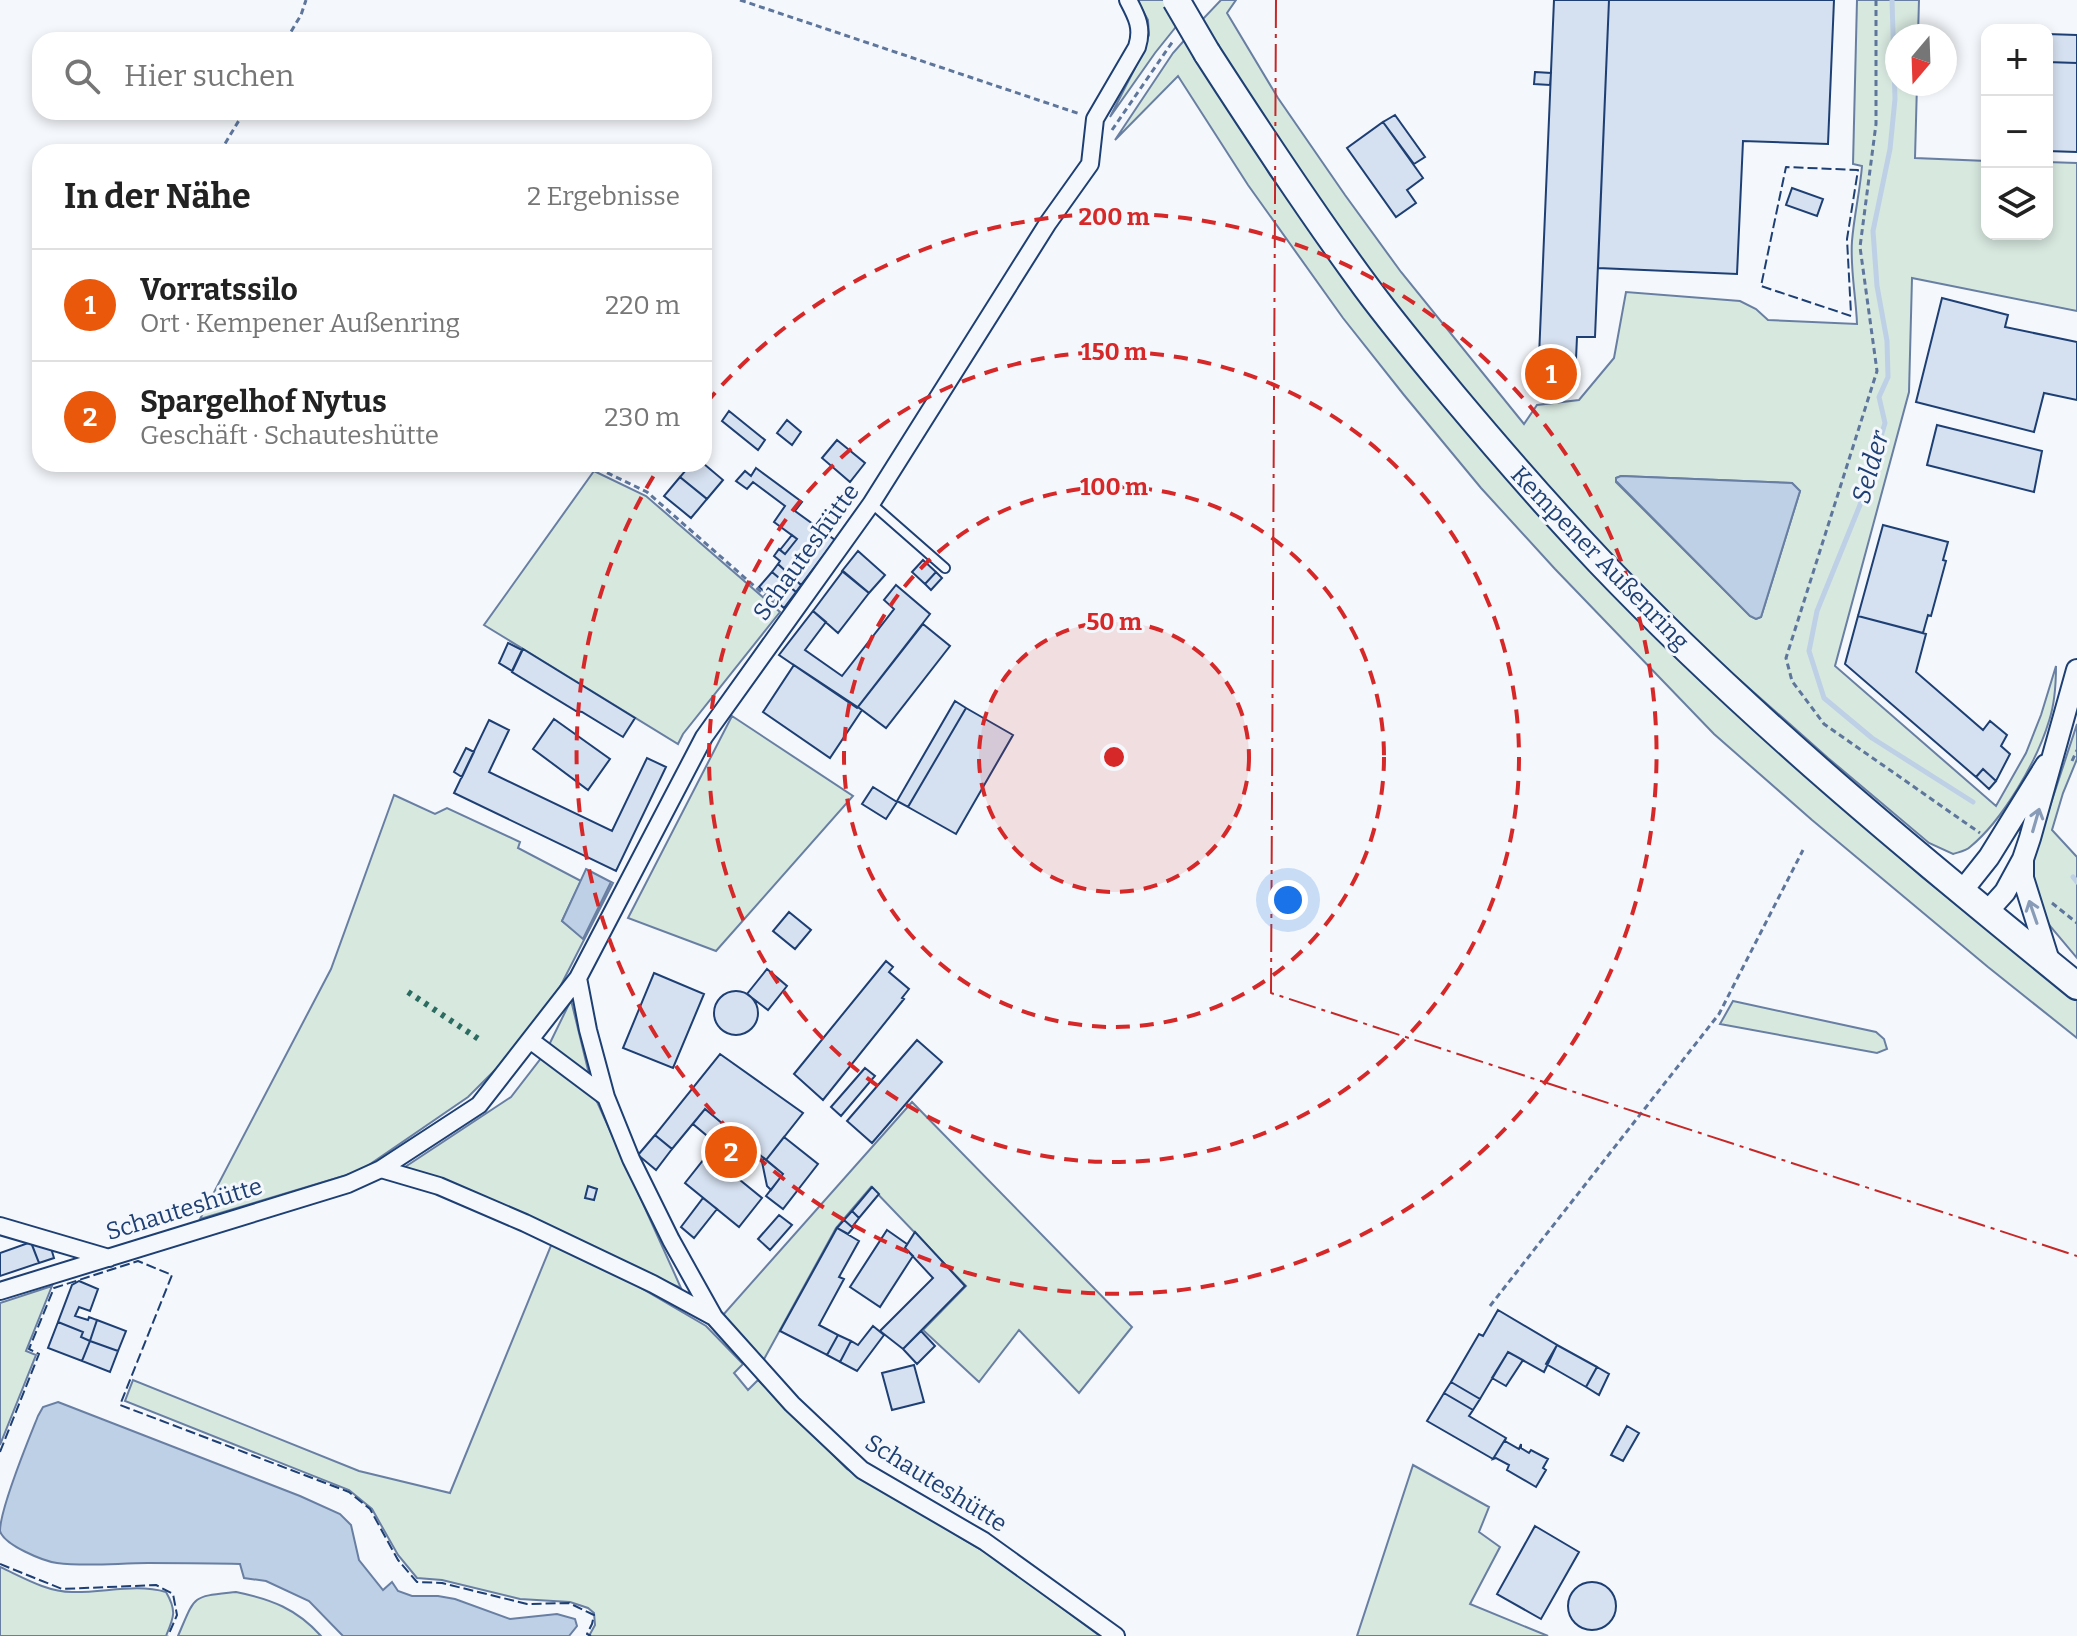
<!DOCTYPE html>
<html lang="de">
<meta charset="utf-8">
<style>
:root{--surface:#fff;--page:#f6f6f6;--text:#222;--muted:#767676;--line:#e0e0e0;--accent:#ea580c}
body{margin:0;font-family:Bitter,serif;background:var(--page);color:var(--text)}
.controls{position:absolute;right:24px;top:24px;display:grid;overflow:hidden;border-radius:16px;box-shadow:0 4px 12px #0003}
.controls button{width:72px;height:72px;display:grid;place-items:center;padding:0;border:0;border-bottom:2px solid var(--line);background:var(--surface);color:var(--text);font:40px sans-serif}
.compass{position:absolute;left:1885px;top:24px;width:72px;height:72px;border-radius:50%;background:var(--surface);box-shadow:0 4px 12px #0003;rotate:199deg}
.you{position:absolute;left:1288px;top:900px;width:28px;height:28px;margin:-20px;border:6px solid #fff;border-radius:50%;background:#1a73e8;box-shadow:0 0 0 12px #1a73e833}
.badge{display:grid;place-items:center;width:52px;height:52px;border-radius:50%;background:var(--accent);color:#fff;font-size:26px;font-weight:700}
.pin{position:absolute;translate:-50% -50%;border:4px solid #fff;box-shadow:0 2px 8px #0006}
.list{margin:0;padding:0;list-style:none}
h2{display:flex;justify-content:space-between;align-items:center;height:104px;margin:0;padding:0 32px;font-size:34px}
h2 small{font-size:26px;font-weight:400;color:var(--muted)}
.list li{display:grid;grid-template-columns:52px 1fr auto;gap:24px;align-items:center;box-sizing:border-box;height:112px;padding:0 32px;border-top:2px solid var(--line)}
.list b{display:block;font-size:30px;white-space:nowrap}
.list p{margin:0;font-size:26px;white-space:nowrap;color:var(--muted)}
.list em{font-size:26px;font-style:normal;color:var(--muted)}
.icon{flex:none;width:44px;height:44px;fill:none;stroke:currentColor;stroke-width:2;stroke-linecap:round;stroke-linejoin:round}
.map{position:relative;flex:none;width:2077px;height:1636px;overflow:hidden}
.search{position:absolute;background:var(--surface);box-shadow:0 4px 12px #0003;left:32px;top:32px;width:680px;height:88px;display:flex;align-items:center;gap:20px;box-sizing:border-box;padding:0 28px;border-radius:24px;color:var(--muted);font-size:30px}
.panel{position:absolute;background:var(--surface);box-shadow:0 4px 12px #0003;left:32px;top:144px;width:680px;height:328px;border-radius:24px}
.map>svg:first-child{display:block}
.green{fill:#d7e8df;stroke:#687fa3;stroke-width:2;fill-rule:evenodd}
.water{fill:#bed0e5;stroke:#687fa3;stroke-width:2}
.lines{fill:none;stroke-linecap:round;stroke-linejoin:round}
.stream{stroke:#bed0e5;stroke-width:5}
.building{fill:#d5e0f0;stroke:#1d3f73;stroke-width:2}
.service-casing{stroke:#1d3f73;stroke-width:12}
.minor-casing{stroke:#1d3f73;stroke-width:20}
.tertiary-casing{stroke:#1d3f73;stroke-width:24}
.primary-casing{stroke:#1d3f73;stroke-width:30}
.path{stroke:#5e769c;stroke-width:3;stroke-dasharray:6 4;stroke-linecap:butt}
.service{stroke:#f4f7fb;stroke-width:8}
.minor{stroke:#f4f7fb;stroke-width:16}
.tertiary{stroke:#f4f7fb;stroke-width:20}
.primary{stroke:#f4f7fb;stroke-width:26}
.primary-bridge-casing{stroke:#1d3f73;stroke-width:30;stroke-linecap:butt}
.primary-bridge{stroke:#f4f7fb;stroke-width:26}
.hedge{stroke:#2c6c60;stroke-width:6;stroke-dasharray:4 6;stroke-linecap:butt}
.fence{stroke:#1d3f73;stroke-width:2;stroke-dasharray:10 4;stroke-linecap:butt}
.power{stroke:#c62828;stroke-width:2;stroke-dasharray:28 6 4 6;stroke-linecap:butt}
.oneway{stroke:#889bb7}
.ring{fill:none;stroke:#d62828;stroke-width:4;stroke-dasharray:14 10}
.labels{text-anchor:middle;stroke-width:6;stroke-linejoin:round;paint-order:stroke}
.street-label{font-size:24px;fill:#1d3f73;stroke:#f4f7fb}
.water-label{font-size:26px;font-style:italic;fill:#1d3f73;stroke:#f4f7fb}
.centre{fill:#d62828;stroke:#f4f7fb;stroke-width:4}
.ring-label{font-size:24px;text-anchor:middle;font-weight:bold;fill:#d62828;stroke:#f4f7fb;stroke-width:6;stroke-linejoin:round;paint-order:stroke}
</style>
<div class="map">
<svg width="2077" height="1636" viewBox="0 0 2077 1636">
<rect width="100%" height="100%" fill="#f4f7fb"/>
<path class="green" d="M1137,0h29l13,23 -24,30 -45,64 25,-49 14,-33 -1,-15z
M1221,0h15l-9,13 51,85 67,97 56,77 123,152 13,-19 42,-5 35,-42 12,-66 114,9 16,8 12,11 89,4c-1,-28 -7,-55 -5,-83 2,-25 8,-50 10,-75l-9,-2 4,-164h62l-1,36h-21v48h20l-2,74 72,3v73h60v-72l30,1v148l-165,-33 -3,114 -74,274 161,140 30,-53 15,-38 15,-49c0,19 -1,37 -7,55 -12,40 -46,99 -79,126 -4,4 -11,5 -17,7l-24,-11 -101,-85 -149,-132 -171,-178 -159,-201 -148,-226zM1621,476l171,7 8,8 -39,126 -5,2 -6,-3 -134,-134v-4z
M1188,36l82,139 36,48 426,485 190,169 155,124v37l-89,-71 -176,-147 -98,-86 -159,-165 -74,-81 -77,-93 -61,-77 -95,-133 -70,-109 -63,64 58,-87z
M594,471l52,25 134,116 -97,122 -5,10 -194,-119z
M732,716l121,80 -137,155 -88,-33z
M2077,724v35l-14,34 -11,37 25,27v101l-27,-32 -16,-29 -2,-36z
M394,795l41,19 12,-6 73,34 -2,6 63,33 -19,40 21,17 28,-56 2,1 -53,104 -54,72 -38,38 -108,74 -160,48 131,-250z
M571,1000l19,78 -42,-31z
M1733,1001l143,31 8,7 3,10 -10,4 -157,-29z
M542,1057l52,38 87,193 -47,-20 -75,-37 -154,-64 106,-70z
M912,1102l220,225 -53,66 -60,-63 -40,52 -56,-52 43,-44 -95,-99 -35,41 -73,133 -40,-46z
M552,1243l77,38 77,45 37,38 -9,9 14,17 10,-10 89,89 146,88 107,79h-511l6,-11 -1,-12 -6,-5 -18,-6 -50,-3 -78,-19 -25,-2 -19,-23 -26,-46 -23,-19 -224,-89 8,-21 226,91 91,22z
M52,1286l-26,65 10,4 -36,90v-142z
M1413,1465l76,42 -10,25 21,15 -30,57 78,32h-191z
M0,1567c22,10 47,25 72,25 31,1 64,-9 94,0 11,19 8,25 0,44h-166z
M236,1592c35,7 61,17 85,44h-143c18,-42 13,-39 58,-44z"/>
<path class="water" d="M1621,476l171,7 8,8 -39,126 -5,2 -6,-3 -134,-135v-3z
M586,869l25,13 -28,57 -21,-18z
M58,1402l242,94 40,18 11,11 8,35 24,30 9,-8 6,9 14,5h26l17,3 55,20 47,-5 18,5 2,7 -8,10h-226l-34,-35 -43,-20 -22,-3 -4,-14c-31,-1 -61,-1 -92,-1 -30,0 -61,4 -91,0 -14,-2 -53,-18 -57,-32 0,-23 28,-90 38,-115l5,-9z"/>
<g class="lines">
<path class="stream" d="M1892,0l3,99 -5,50 -17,82 4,55 10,55 1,36 -9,20 6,26 -25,82 -43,106 -8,40 15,47 48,40 101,64
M2073,877l4,5"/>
</g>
<path class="building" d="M1554,0h55l-14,337h-18l-1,22 -37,-2z
M1609,0h225l-6,144 -85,-3 -6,133 -139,-6z
M2047,34l30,1v28l-30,-1z
M2047,62l30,1v89l-30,-1z
M1535,72l16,1 -1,12 -16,-1z
M1395,115l30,42 -11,7 -31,-42z
M1383,122l40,56 -16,12 9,13 -20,14 -49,-69z
M1792,188l31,11 -6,17 -31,-11z
M1942,298l66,17 -3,12 72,15v58l-33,-7 -10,39 -118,-30z
M1539 374a12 12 0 1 1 24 0a12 12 0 1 1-24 0Z
M729,411l36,29 -7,10 -36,-29z
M787,420l14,12 -9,13 -15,-12z
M1937,425l105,26 -8,41 -107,-27z
M837,440l28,23 -15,19 -28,-24z
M691,464h13l19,16 -16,19 -27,-22z
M756,468l46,34 -7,9 40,29 -34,45 -23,-21 2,-3 -6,-5 5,-7 6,5 12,-15 -23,-17 11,-16 -32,-24 -6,7 -11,-8 9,-10 6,5z
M680,477l27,22 -16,19 -27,-22z
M826,512l13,9 -11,15 -13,-10z
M1883,525l65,17 -5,18 3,1 -15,55 -3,-1 -5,18 -65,-17z
M792,535l5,4 -12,15 -5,-4z
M858,551l27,24 -16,18 -27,-22z
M923,560l13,12 -11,12 -13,-12z
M778,564l23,21 -5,7 -24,-20z
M843,571l26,22 -31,40 -25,-22z
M772,572l24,20 -12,16 -25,-21z
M936,572l6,6 -11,12 -6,-6z
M896,585l34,29 -73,94 -78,-53 34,-44 13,11 -21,28 37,26 52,-67 -10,-9z
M1858,616l68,18 -10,38 67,58 7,-9 17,14 -6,11 9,8 -14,27 -13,-12 -7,8 -131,-113z
M923,624l27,22 -64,82 -28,-21z
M508,643l14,7 -10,21 -13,-8z
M523,649l112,69 -12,19 -41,-25 -6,-1 -64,-39z
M794,665l68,45 -32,48 -67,-46z
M955,701l11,7 -58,99 -11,-6z
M966,708l47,27 -57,99 -48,-27z
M554,719l56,40 -22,31 -55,-41z
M489,720l20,10 -20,42 123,59 35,-73 19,9 -50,104 -162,-78z
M466,748l8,4 -12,25 -8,-5z
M1983,769l13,12 -7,8 -13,-12z
M873,787l24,15 -11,17 -24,-15z
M789,912l22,18 -16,19 -22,-18z
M886,961l7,6 -4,5 20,17 -7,9 2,1 -81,101 -29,-26z
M767,969l20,17 -19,24 -21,-16z
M654,973l50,21 -31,74 -50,-20z
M714 1013a22 22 0 1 1 44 0a22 22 0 1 1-44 0Z
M917,1040l25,22 -70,81 -25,-22z
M720,1054l83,59 -37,47 -61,-51 -33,40 -17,-14z
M865,1068l10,8 -34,40 -10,-9z
M705,1109l37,31 -12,15 -37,-31z
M655,1135l17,14 -16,21 -18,-15z
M784,1137l34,27 -35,45 -17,-13 17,-22 -17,-14z
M708,1154l54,44 -23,29 -54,-44z
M764,1158l19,16 -12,16 -4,-4 -5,-24z
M588,1186l9,3 -3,11 -9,-2z
M872,1187l7,7 -20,24 -7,-7z
M703,1198l14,11 -23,29 -13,-11z
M852,1211l7,7 -7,9 -8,-7z
M779,1215l13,10 -22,25 -12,-11z
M844,1220l9,8 -5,6 -11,-6z
M837,1228l22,13 -20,36 5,2 -25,46 19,10 -11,20 -47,-24z
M887,1230l20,14 -2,4 8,8 -33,51 -30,-20z
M915,1232l50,54 -62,63 -23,-18 53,-53 -28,-30z
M31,1242l8,21 -39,13v-23z
M35,1244l16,4 3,10 -15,5 -7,-18z
M79,1281l19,8 -8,22 -11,-4 -4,9 13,4 1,-3 8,3 -7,21 -9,-4 2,-5 -25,-10 14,-37z
M1498,1310l59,35 -13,27 -36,-20 -28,47 -29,-17 28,-48 4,2z
M97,1320l29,11 -8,20 -28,-10z
M58,1322l25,10 -2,5 9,4 -8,20 -34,-13z
M873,1326l11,9 -27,36 -17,-9 11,-21 7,4z
M921,1331l14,15 -18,18 -14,-15z
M838,1335l13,6 -11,21 -13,-7z
M90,1341l28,10 -8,21 -28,-11z
M1557,1345l40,22 -11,20 -40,-23z
M1508,1352l15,8 -17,26 -14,-8z
M914,1365l10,37 -32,8 -10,-37z
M1597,1367l12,7 -10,21 -13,-8z
M1451,1382l29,17 -7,11 -29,-17z
M1444,1393l29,17 -4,6 37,22 -13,21 -66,-38z
M1627,1426l12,7 -16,28 -12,-6z
M1506,1438l-1,3 14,8 2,-5v4l8,5 2,-3 17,9 -5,9 3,2 -10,17 -29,-17 2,-5 -13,-7 -3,1z
M1535,1526l44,26 -38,67 -44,-25z
M1568 1606a24 24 0 1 1 48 0a24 24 0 1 1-48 0Z"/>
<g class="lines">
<g class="service-casing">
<path id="service" d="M872,504l73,64"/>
</g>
<g class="minor-casing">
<path id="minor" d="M578,978l10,52 18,67 25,62 40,81 43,77 78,87 70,66 122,71 132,95
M530,1040l76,57
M381,1169l58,17 86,37 128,61 59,32
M0,1226l109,32
M0,1291l348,-107 33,-15 98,-64 99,-127 126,-241 167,-233 177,-281 42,-59 5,-45 42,-72c6,-19 0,-30 -9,-47"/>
</g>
<g class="tertiary-casing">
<path id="tertiary" d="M2023,860v18l27,86
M1962,891l27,-34 57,-92
M1987,912l18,-20 18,-33 7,-21 47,-168"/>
</g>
<g class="primary-casing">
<path id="primary" d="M1207,53c51,79 103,158 159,234 28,38 59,75 89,111 47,56 95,111 145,164 147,154 312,290 477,424"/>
</g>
<path class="path" d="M740,0l340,114
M1876,0v124l-16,123 17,124 -91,287 6,23 32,43 156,109
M286,40l15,-25 5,-15
M1112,130l61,-89
M220,152l24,-40
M589,464l58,28 130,114
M2072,761l5,-11
M2052,903l25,20
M1490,1306l229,-292 84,-164"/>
<use href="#service" class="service"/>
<use href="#minor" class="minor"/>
<use href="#tertiary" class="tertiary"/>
<use href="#primary" class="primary"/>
<g class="primary-bridge-casing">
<path id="primary-bridge" d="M1176,0l31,53"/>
</g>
<use href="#primary-bridge" class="primary-bridge"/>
<path class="hedge" d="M408,992l72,48"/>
<path class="fence" d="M1851,316l-90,-30 25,-119 72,3 -11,69 4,75
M0,1452l39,-98 -10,-5 25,-61 84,-27 34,14 -52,130 229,87 21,17 28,51 19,22 25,1 85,21 42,-1 25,12 -2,9 -5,10 4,2
M0,1564l62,25 94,-4 17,9 4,21 -9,21"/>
<path class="power" d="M1276,0l-5,993 806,263"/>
</g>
<defs><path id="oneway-shaft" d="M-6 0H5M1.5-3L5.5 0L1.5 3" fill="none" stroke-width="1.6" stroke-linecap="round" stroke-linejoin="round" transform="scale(2)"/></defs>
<g class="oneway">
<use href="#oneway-shaft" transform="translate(2036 820) rotate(-74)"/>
<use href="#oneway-shaft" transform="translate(2033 912) rotate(-109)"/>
</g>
<circle cx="1114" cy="757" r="135" fill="#d62828" fill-opacity=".12"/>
<g class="ring">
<circle cx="1114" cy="757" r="135"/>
<circle cx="1114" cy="757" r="270"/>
<circle cx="1114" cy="757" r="405"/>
<path d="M706 403A540 540 0 1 1 659 467"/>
</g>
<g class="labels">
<g class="street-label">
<text transform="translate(806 552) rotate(-54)" y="8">Schauteshütte</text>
<text transform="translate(1600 558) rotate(46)" y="8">Kempener Außenring</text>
<text transform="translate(184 1209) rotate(-17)" y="8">Schauteshütte</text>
<text transform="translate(936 1483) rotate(32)" y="8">Schauteshütte</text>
</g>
<g class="water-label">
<text transform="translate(1870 467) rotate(-74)" y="9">Selder</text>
</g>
</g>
<circle cx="1114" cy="757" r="12" class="centre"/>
<g class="ring-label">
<text x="1114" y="225">200 m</text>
<text x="1114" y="360">150 m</text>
<text x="1114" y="495">100 m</text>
<text x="1114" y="630">50 m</text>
</g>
</svg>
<div class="controls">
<button>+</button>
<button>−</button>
<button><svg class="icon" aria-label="layers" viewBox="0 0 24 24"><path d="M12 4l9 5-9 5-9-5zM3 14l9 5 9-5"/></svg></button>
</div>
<svg class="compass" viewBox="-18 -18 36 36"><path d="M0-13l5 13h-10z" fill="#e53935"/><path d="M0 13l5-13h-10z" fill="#767676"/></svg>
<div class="you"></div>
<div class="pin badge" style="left:1551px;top:374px">1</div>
<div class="pin badge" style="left:731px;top:1152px">2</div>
<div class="search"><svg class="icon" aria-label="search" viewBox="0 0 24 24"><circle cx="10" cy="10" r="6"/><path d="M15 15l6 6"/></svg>Hier suchen</div>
<section class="panel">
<h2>In der Nähe<small>2 Ergebnisse</small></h2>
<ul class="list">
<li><span class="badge">1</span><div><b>Vorratssilo</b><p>Ort · Kempener Außenring</p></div><em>220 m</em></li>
<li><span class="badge">2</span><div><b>Spargelhof Nytus</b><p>Geschäft · Schauteshütte</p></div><em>230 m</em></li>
</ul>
</section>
</div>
